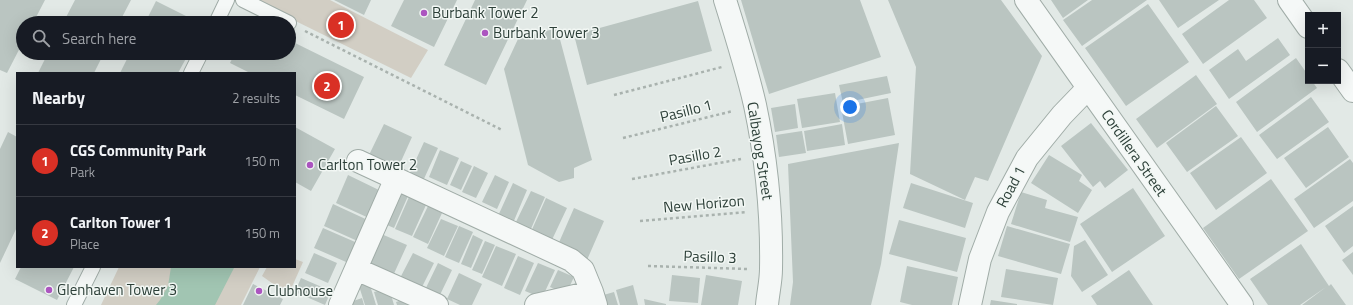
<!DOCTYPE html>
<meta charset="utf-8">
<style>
:root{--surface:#171b24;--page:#20242c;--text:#f1f3f6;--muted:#9ea1a6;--line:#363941;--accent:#d93025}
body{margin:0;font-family:"Titillium Web",sans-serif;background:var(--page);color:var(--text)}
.controls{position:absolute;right:12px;top:12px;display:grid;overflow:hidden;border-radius:0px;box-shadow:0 4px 16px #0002}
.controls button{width:36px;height:36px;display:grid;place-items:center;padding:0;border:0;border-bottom:1px solid var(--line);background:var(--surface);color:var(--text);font:20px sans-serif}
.you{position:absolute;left:850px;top:107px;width:14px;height:14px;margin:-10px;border:3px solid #fff;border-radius:50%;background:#1a73e8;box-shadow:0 0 0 6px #1a73e833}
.badge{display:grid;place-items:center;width:26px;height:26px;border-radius:50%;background:var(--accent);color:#fff;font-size:13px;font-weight:700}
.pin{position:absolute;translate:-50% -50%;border:2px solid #fff;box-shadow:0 1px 4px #0006}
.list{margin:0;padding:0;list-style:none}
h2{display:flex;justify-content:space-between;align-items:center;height:52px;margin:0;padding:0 16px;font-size:17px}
h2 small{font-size:13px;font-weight:400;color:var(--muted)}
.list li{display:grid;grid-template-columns:26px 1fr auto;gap:12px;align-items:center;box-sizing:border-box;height:72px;padding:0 16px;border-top:1px solid var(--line)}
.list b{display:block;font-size:15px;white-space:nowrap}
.list p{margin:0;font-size:13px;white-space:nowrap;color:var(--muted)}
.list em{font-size:13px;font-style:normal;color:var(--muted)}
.icon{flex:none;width:22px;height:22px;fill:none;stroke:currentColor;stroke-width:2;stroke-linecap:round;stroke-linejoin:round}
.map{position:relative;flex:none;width:1353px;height:305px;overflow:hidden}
.search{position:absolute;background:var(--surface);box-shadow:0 4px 16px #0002;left:16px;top:16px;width:280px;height:44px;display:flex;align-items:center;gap:10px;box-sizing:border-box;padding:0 14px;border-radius:22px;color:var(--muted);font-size:15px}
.panel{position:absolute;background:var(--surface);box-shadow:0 4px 16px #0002;left:16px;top:72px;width:280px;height:196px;border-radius:0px}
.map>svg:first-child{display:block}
.green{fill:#d2cec4}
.water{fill:#a1c5b2}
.building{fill:#bac5c1}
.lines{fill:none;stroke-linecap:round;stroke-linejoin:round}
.lane-casing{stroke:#a0aca7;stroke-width:16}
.street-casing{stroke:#a0aca7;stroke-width:24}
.path{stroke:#a9b2ae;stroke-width:2.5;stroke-dasharray:3 3;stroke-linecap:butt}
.lane{stroke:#f5f8f7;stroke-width:14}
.street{stroke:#f5f8f7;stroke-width:22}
.poi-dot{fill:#ac55c0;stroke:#f2f7f4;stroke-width:1.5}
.labels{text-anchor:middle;stroke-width:3;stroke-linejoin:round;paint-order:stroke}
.poi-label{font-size:15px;fill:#2c3f38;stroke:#f2f7f4;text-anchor:start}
.street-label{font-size:15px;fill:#2c3f38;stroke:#f2f7f4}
</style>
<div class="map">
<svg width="1353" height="305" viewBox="0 0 1353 305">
<rect width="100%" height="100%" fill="#e2e9e6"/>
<path class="green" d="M253,0h77l98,50 -17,28z
M295,259l8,3 -12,27 -15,-3 -14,-10 5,-9h28z
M119,267h141l-19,38h-140z"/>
<path class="water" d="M171,267h62l1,1 -19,37h-59l4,-5 8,-14z"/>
<path class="building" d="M0,0h45l-12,23h-10v19l-16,31 -7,-3z
M75,0h56l-12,23h-56z
M334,0h37l-7,15z
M404,0h53l-23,47 -43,-21z
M475,0h52l-41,85 -42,-20z
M741,0h119l21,57 -112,37z
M888,0h113l41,56 -54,125 -13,-4 -10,23 -55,-26 6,-107z
M1051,0h37l-25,18z
M1092,0h55l-65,46 -19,-26z
M1159,0h60l-41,28z
M1229,0h25l13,18 -64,46 -21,-30z
M156,1l44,22h-55z
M698,1l14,50 -125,34 -13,-50z
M1148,4l41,58 -63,44 -41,-58z
M557,28l35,132 -18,8v10l-15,4 -31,-17 -24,-96 14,-30z
M1278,38l12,17 -61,44 -20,-29 29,-21 8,12z
M289,40l75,37 -20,42 -49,-24v-22h-45l-20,-10 5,-10h54z
M48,53h56l-10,20h-56z
M130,53h59l-11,20h-58z
M1296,58l12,17v6h4l5,7 -60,44 -21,-30z
M1196,75l21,29 -60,44 -21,-29z
M887,76l4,17 -48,10 -4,-18z
M835,93l5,29 -38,6 -5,-29z
M1311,97l18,25 -52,37 -18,-24z
M888,98l7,37 -47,9 -7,-37z
M795,104l3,24 -23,4 -4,-24z
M1216,106l22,30 -51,36 -21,-29z
M1091,123l37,47 -23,18 -5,-7 -7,6 -32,-41z
M384,124l28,13 -14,31 -29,-13z
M842,124l3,21 -38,6 -3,-20z
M295,127l40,22 -24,42 -16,-9z
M1328,127l21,30 -43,31 -22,-30z
M802,131l4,22 -27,4 -3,-22z
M8,132l9,5v90l-17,36v-114z
M1241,137l26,36 -51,37 -26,-37z
M424,142l14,6 -15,33 -14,-6z
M899,143l-18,121 -10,41h-81l3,-23 -5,-118z
M440,150l19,8 -12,27 -18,-8z
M1049,155l33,20 -3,6 13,9 -14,23 -47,-30z
M1350,159l3,4v38l-39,27 -20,-29z
M461,161l11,5 -11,24 -11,-5z
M474,166l14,7 -12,25 -14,-6z
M348,175l35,17 -12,27 -35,-16z
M495,175l14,7 -12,27 -15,-7z
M1271,179l37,52 -69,48 -36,-51z
M513,183l14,7 -14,33 -15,-7z
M911,183l62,20 -8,25 -62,-20z
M1133,188l32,48 -53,36 -32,-48z
M393,190l15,6 -14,32 -14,-6z
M531,191l14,6 -15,34 -15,-7z
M1021,192l26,8 -2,8 33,9 -8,25 -59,-18z
M409,197l17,8 -14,31 -17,-7z
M546,198l21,10 -17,36 -20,-10z
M333,204l39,18 -10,21 -38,-17z
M428,206l14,7 -14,31 -15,-7z
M1353,206v40l-9,7 -19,-27z
M574,208l30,13 -17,39 -30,-13z
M441,219l17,7 -14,30 -17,-8z
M899,220l67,18 -9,34 -68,-18z
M459,226l14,6 -14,31 -14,-6z
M1007,226l63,18 -9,30 -63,-18z
M323,228l39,17 -9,20 -39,-17z
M379,233l28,12 -15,33 -28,-12z
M473,235l10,5 -12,28 -10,-4z
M1085,240l23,35 -26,17 -11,-16 3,-30z
M485,241l10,4 -13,29 -10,-4z
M1301,244l28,42 2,-2 15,21h-44l24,-18 -26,18h-32l-18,-26z
M496,246l20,8 -14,32 -20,-9z
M1353,252v23l-11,-15z
M314,253l23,10 -9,20 -23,-10z
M413,253l21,10 -14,28 -21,-11z
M518,256l16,7 -14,32 -16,-7z
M438,263l14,7 -14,29 -14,-7z
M538,263l17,7 -13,28 -17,-7z
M907,266l51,11 -6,28h-40l-12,-3z
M21,267h53l-17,33 -42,-21z
M1006,269l52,9 -5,27 -52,-8z
M558,270l16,7 -8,17 -16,-7z
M1129,270l24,35h-56l-6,-9z
M459,273l23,11 -10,21h-12l-13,-6z
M672,275l28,3 -2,25 -29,-2z
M706,275l36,6 -4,24h-37z
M301,278l30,13 -6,14 -30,-13z
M369,282l7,23h-11l-6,-19z
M253,284l30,15 -3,6h-37z
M633,285l5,20h-18l-4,-15z
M389,288l5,17h-16l-4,-13z
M614,292l4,13h-16l-2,-9z
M412,297l6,8h-21l-1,-3z
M362,298l2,7h-20l1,-1z
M644,299l22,5v1h-21z
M991,300l26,4v1h-27z"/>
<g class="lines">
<g class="lane-casing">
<path id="lane" d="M243,0l46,23
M216,23l11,-23
M191,73l10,-20
M74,305l19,-38"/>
</g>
<g class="street-casing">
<path id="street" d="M725,0c11,35 22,70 30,105 11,52 17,111 16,164 0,12 -3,24 -4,36
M1026,0l216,305
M1289,0l19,27
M1338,70l15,21
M358,161l213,99 12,10 9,22 4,13
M356,269l81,36
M340,305l56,-127
M536,305l56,-13
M970,305l10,-46 18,-47 29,-54 35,-43 26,-27"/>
</g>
<path class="path" d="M305,31l197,99
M614,95l108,-28
M623,138l110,-27
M632,179l109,-20
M640,221l107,-9
M648,266l100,3"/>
<use href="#lane" class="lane"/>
<use href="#street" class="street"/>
</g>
<g class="poi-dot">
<circle cx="424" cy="13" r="4"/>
<circle cx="485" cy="33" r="4"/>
<circle cx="310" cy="165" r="4"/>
<circle cx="49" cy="290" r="4"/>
<circle cx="259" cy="291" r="4"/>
</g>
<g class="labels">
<g class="poi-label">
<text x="432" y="18">Burbank Tower 2</text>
<text x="493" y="38">Burbank Tower 3</text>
<text x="318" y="170">Carlton Tower 2</text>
<text x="57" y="295">Glenhaven Tower 3</text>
<text x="267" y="296">Clubhouse</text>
</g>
<g class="street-label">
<text transform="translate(686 111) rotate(-14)" y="5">Pasillo 1</text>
<text transform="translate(760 151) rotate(81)" y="5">Calbayog Street</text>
<text transform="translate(1134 153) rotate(55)" y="5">Cordillera Street</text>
<text transform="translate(695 156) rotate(-10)" y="5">Pasillo 2</text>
<text transform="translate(1011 187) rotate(-62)" y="5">Road 1</text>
<text transform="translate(704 204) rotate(-5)" y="5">New Horizon</text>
<text transform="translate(710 257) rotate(2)" y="5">Pasillo 3</text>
</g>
</g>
</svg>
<div class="controls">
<button>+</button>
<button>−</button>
</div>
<div class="you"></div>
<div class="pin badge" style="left:341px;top:25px">1</div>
<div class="pin badge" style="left:327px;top:86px">2</div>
<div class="search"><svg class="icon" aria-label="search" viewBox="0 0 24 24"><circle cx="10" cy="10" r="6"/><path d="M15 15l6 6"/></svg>Search here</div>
<section class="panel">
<h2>Nearby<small>2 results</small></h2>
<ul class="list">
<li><span class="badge">1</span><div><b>CGS Community Park</b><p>Park</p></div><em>150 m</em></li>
<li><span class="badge">2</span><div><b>Carlton Tower 1</b><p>Place</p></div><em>150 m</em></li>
</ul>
</section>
</div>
